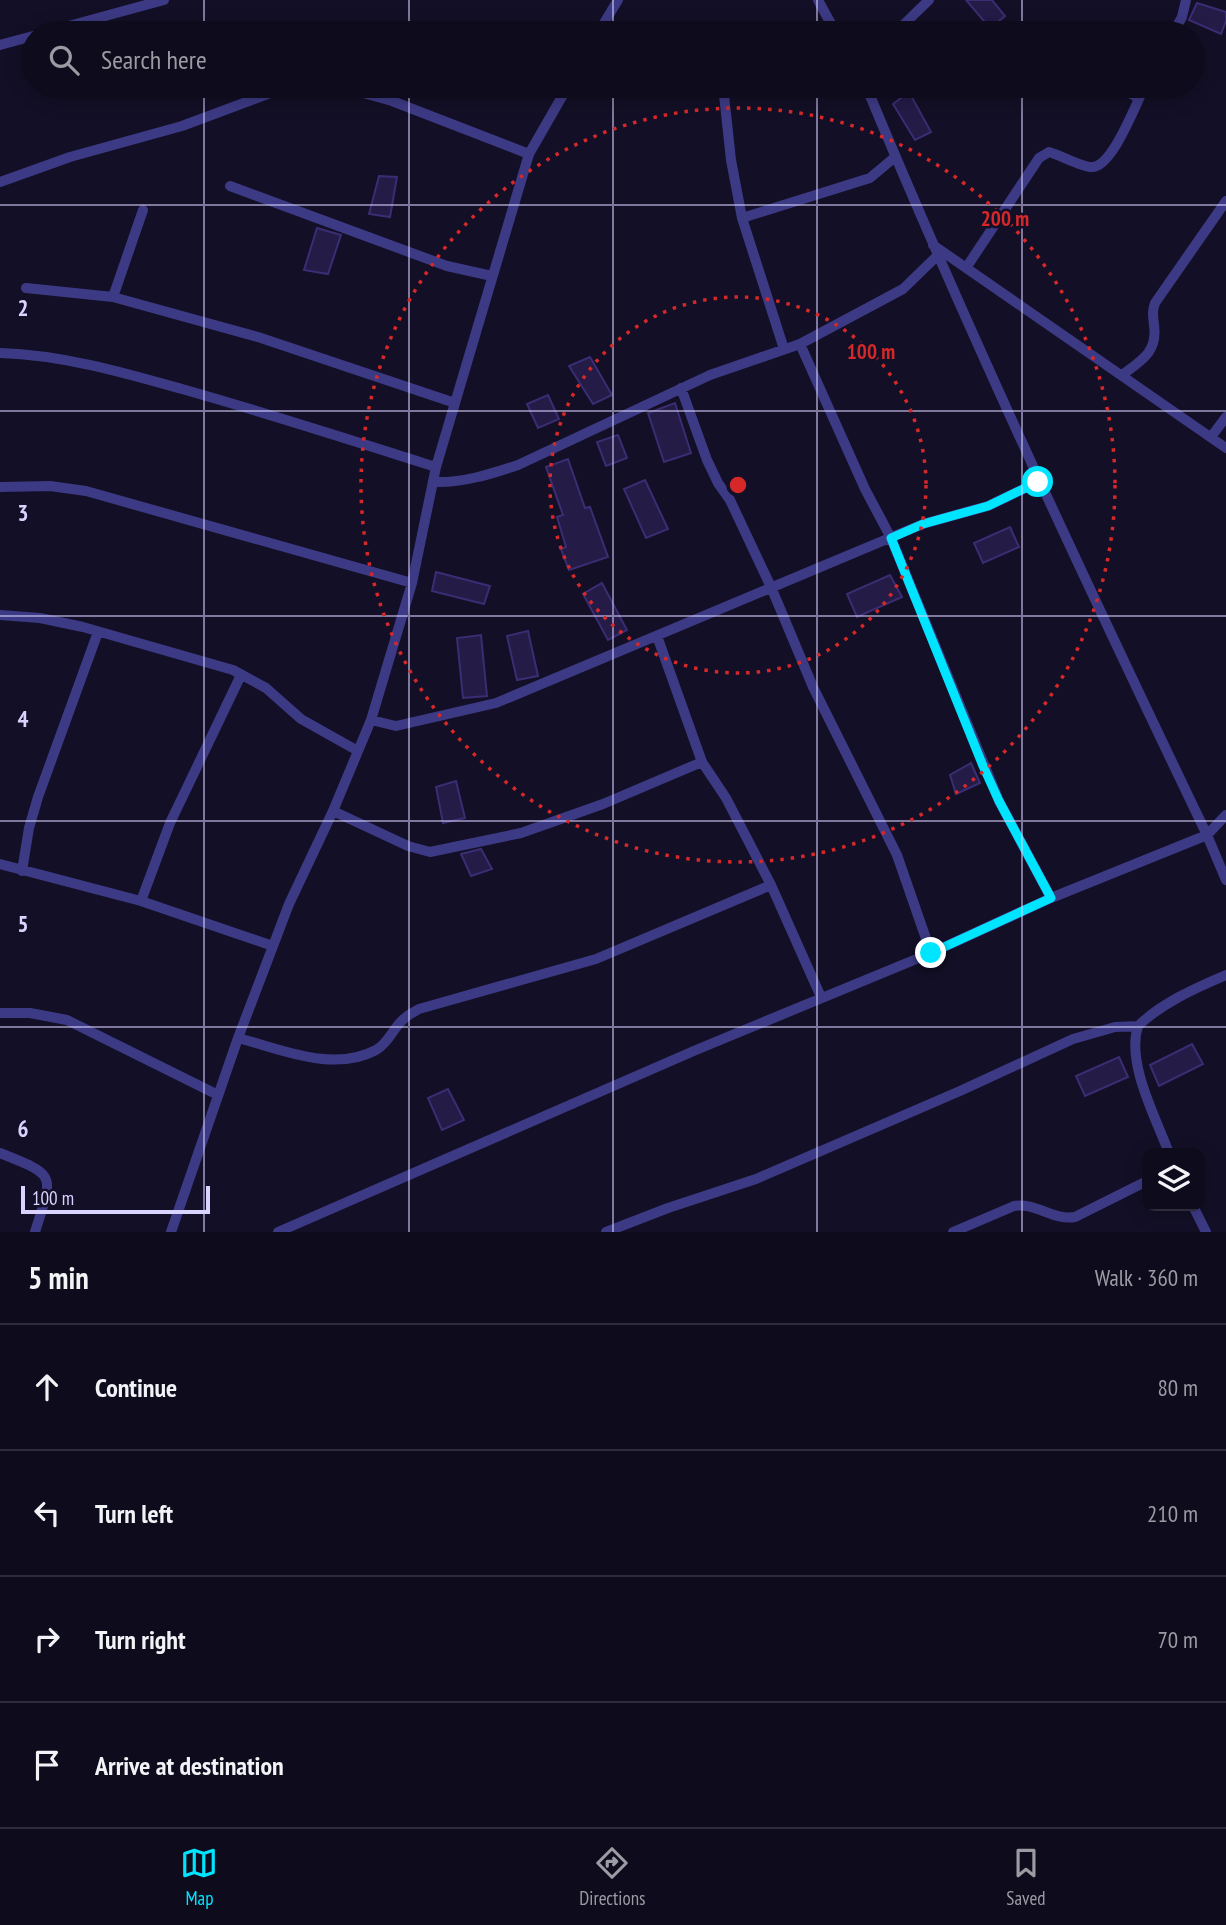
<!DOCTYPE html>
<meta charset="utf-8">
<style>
:root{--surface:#0e0b1c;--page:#171425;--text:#f1f3f6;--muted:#9b9ba3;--line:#2e2b3b;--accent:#00e5ff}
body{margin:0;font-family:"PT Sans Narrow",sans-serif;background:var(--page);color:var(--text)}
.controls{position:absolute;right:21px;bottom:21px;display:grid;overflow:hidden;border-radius:14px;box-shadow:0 4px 18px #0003}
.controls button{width:63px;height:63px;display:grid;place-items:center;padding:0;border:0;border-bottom:2px solid var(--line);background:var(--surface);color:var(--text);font:35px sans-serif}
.scale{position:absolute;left:21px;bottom:18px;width:189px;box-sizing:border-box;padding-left:7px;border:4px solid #d9d4ff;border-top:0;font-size:19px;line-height:24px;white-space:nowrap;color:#d9d4ff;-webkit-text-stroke:5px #130f26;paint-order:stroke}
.stop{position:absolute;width:21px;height:21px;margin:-16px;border:5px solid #00e5ff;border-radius:50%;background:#fff}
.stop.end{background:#00e5ff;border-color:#fff;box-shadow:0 2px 7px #0008}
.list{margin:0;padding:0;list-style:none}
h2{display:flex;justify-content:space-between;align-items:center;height:91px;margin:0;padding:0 28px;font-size:30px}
h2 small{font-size:23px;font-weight:400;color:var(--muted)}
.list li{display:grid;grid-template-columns:46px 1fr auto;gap:21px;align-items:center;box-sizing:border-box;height:126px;padding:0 28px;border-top:2px solid var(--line)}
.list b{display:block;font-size:26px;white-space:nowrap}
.list em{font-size:23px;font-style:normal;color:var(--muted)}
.icon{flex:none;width:38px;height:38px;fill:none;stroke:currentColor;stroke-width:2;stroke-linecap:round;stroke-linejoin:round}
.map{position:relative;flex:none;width:1226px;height:1232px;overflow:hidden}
.search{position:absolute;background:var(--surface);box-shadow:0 4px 18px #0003;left:21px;right:21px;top:21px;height:77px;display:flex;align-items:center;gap:18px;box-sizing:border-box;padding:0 24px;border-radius:38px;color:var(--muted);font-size:26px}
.sheet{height:595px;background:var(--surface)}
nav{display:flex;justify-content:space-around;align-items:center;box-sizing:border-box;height:98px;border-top:2px solid var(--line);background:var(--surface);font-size:19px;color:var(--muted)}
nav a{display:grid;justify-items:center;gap:4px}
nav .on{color:var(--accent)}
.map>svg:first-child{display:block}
.building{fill:#241b47;stroke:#3b2d73;stroke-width:2}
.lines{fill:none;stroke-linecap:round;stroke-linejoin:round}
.street{stroke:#3d3a85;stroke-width:10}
.route{stroke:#00e5ff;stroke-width:9}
.grid{fill:none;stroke:#d9d4ff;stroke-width:2;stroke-opacity:0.55}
.ring{fill:none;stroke:#d62828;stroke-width:3.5;stroke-dasharray:3.5 7}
.grid-label{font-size:23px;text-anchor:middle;font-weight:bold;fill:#d9d4ff;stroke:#130f26;stroke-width:5;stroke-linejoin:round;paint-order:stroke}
.centre{fill:#d62828;stroke:#130f26;stroke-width:3.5}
.ring-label{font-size:21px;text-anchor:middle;font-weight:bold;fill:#d62828;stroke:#130f26;stroke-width:5;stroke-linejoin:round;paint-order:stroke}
</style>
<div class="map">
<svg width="1226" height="1232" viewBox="0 0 1226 1232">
<rect width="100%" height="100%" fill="#130f26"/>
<path class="building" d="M966,0h26l13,16 -15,12z
M1197,3l29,9v9l-5,13 -32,-14z
M909,92l22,40 -16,8 -22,-36z
M379,176l18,1 -7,40 -21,-3z
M317,228l24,7 -13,39 -24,-4z
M590,357l22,38 -19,9 -24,-38z
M548,395l11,24 -21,9 -11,-24z
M675,403l16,50 -27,9 -16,-49z
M618,435l9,23 -21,8 -9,-24z
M568,459l17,49 5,-1 18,50 -39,13 -8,-21 5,-2 -9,-30 6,-2 -17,-48z
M645,480l23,49 -22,9 -22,-49z
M1010,527l9,20 -36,16 -9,-20z
M436,572l54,14 -6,18 -52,-13z
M890,575l12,22 -45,20 -10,-23z
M602,583l25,47 -19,10 -25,-46z
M528,631l10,45 -21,4 -10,-44z
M481,635l6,61 -24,2 -6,-60z
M971,763l9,20 -24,11 -6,-19z
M456,781l9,37 -22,5 -7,-36z
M481,849l11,20 -21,7 -10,-22z
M1192,1044l11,20 -44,22 -9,-21z
M1119,1057l9,20 -43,19 -9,-20z
M448,1089l16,31 -22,10 -14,-32z"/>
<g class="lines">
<path class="street" d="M818,0l18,33
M43,33l121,-33
M598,33l20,-33
M895,33l34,-33
M1173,33l9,-16 4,-17
M0,45l33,-9
M338,86l54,15 137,53
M726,86l-2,9 7,65 11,58 42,131
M866,86c105,253 222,501 341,749l19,45
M1117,86l22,12
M0,182l70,-25 112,-31 107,-40
M230,186l217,80 45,10
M742,218l128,-40 25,-21
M933,245l293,203
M966,268l73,-110 10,-6c11,3 33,15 42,15 21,2 45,-64 54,-81
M26,288l87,9 145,40 197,66
M113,297l30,-87
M800,344l65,145 26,49 108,263 52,97
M0,353c63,2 122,19 182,36 85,24 169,51 254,78
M1122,375c19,-14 36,-23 32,-50 -1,-9 -2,-14 1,-22l71,-102
M681,388l26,72 11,23 12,17 41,87 42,100 84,168 34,98
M1211,437l15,-20
M434,482c29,1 57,-8 84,-17l192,-90 90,-31 103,-55 34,-33
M0,487l50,-1 36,5 326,92
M0,615l40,3 43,9 150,43 33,18 35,31 57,32
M657,636l45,126 24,36 45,87 50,112
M371,720l25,6 100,-23 427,-179 65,-18 50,-24
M333,811l75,35 22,6 91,-19 82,-29 99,-42
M0,864l141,37 132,45
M22,871l7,-43 9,-31 60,-165
M141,901l29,-78 71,-148
M0,1013h30l37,7 151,75
M238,1038c43,11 95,35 138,12 14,-8 17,-23 29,-32 4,-4 9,-6 14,-9l177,-50 175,-74
M0,1153c58,23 53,21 35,79
M1169,1153c-13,-35 -43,-90 -31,-127 24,-23 57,-38 88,-51
M1193,1206l13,26
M171,1232l67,-194 51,-134 44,-93 38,-91 41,-137 24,-116 93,-313 39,-68
M278,1232l418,-182 235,-97 120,-55 156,-63 19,-20
M606,1232l62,-24 88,-29 204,-88 113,-52 42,-12 23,-1
M953,1232l61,-26c22,-4 39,15 61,11l72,-36"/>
</g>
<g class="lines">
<path class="route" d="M931,953l120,-55 -52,-97 -16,-35 -92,-228 32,-14 65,-18 50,-24"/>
</g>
<path class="grid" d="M204,0v33M409,0v33M613,0v33M817,0v33M1022,0v33M204,86v1146M409,86v1146M613,86v1146M817,86v1146M1022,86v1146M0,205h1226M0,411h1226M0,616h1226M0,821h1226M0,1027h1226"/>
<g class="ring">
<circle cx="738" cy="485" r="188"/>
<circle cx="738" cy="485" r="377"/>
</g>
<g class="grid-label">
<text x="23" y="316">2</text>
<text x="23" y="521">3</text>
<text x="23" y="727">4</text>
<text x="23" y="932">5</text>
<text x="23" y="1137">6</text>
</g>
<circle cx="738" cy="485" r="10" class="centre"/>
<g class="ring-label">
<text x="1005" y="226">200 m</text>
<text x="871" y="359">100 m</text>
</g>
</svg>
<div class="controls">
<button><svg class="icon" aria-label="layers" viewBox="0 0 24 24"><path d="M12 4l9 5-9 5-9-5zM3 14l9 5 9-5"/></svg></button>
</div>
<div class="scale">100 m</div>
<div class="stop" style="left:1038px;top:482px"></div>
<div class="stop end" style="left:931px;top:953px"></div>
<div class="search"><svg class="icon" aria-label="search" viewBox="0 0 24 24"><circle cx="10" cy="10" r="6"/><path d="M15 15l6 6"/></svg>Search here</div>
</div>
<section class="sheet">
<h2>5 min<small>Walk · 360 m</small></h2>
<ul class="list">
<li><svg class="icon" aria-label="ahead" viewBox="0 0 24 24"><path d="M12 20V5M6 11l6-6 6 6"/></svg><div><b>Continue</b></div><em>80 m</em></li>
<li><svg class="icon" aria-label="left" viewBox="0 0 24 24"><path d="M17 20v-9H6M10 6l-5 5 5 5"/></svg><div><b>Turn left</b></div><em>210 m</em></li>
<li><svg class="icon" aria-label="right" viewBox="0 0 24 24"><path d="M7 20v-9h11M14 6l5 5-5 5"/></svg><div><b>Turn right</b></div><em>70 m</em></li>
<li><svg class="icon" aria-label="arrive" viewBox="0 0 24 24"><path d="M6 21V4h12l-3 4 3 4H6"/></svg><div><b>Arrive at destination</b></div></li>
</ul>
</section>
<nav>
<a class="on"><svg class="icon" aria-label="map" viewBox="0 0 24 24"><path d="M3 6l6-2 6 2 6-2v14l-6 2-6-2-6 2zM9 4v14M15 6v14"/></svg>Map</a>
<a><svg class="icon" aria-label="directions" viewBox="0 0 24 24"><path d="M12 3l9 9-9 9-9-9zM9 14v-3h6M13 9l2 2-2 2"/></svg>Directions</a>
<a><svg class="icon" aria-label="saved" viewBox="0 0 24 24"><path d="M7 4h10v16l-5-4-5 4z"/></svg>Saved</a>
</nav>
